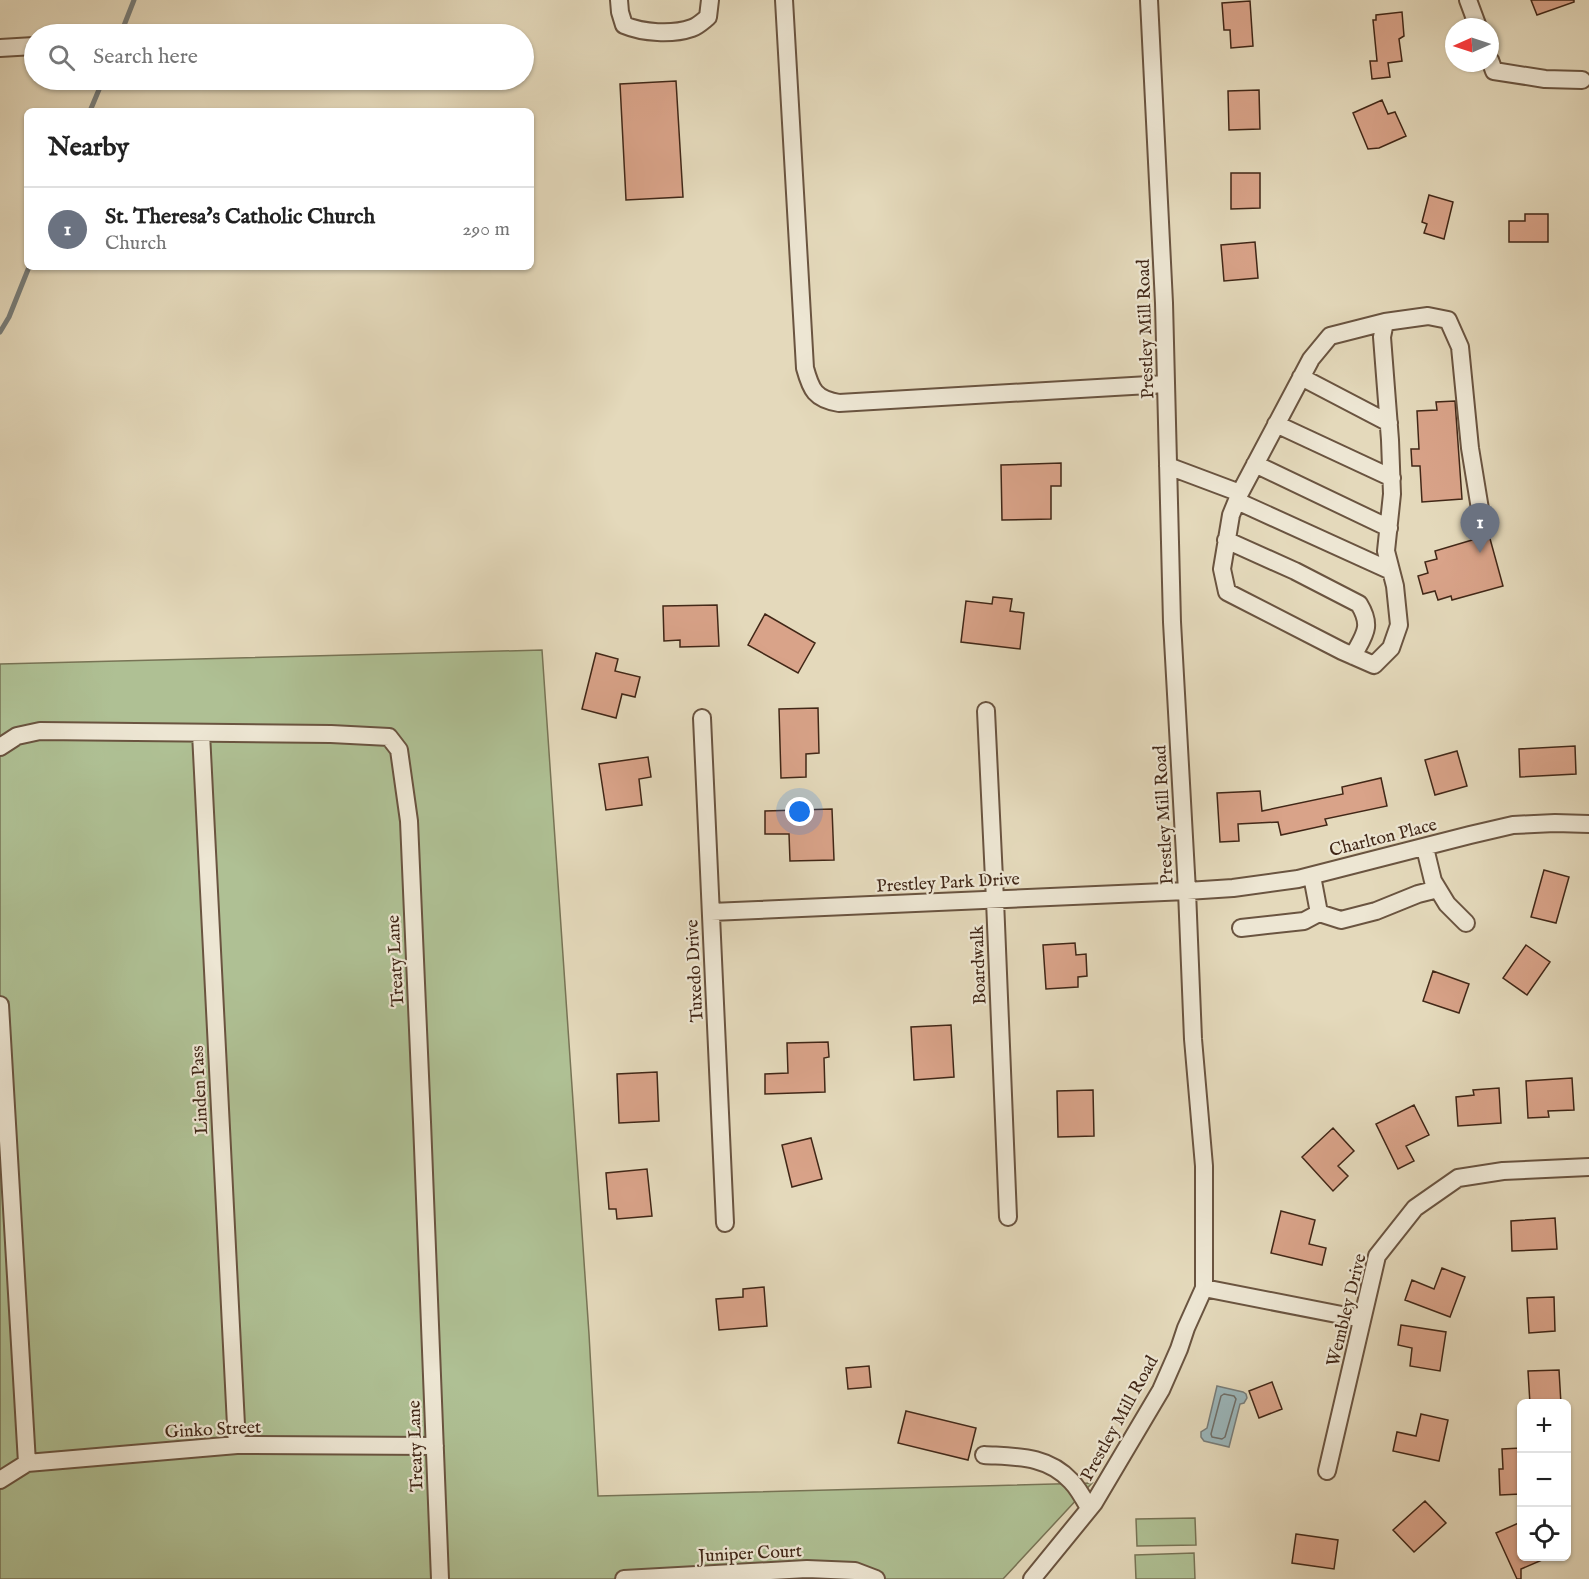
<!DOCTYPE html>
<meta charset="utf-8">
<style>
:root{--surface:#fff;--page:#f2f2f2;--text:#222;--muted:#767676;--line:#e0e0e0;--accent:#ea580c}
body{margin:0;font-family:"IM FELL English",serif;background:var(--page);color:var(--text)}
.controls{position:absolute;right:18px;bottom:18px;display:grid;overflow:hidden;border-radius:9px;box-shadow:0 2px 4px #0004}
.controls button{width:54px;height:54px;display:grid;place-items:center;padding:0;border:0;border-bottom:2px solid var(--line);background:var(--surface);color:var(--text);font:30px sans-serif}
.compass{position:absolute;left:1445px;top:18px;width:54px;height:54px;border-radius:50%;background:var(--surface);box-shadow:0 2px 4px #0004;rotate:267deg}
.you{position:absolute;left:800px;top:812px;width:21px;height:21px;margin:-15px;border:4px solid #fff;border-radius:50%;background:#1a73e8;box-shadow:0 0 0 9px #1a73e833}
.badge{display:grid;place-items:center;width:39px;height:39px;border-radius:50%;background:var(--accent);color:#fff;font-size:20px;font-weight:700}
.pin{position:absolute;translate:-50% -50px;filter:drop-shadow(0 2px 3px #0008)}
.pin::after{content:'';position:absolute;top:32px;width:21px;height:18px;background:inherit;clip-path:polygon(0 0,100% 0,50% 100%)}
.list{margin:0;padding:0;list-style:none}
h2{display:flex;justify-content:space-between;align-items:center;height:78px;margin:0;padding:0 24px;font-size:26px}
h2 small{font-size:20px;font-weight:400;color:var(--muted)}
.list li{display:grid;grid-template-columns:39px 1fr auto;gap:18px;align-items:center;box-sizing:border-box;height:84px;padding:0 24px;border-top:2px solid var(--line)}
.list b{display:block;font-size:22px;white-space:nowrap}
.list p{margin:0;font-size:20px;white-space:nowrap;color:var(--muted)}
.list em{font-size:20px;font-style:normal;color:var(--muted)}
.icon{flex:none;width:33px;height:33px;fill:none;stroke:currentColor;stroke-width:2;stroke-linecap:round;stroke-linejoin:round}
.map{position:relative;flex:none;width:1589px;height:1579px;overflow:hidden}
.search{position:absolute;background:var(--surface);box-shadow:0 2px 4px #0004;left:24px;top:24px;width:510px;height:66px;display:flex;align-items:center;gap:15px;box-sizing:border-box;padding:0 21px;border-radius:33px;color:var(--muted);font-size:22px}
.panel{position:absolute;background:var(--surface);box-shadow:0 2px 4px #0004;left:24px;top:108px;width:510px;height:162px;border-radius:9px}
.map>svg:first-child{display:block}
.green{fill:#afc094;stroke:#787456;stroke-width:1.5}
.water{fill:#9bb7bc;stroke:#777d7a;stroke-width:1.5}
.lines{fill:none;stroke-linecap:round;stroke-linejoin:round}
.shore{stroke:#6e6f6a;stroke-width:1.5}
.stream{stroke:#777d7a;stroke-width:5}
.building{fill:#d9a389;stroke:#412717;stroke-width:1.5}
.minor-casing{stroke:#6a5440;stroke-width:20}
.minor{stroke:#ede6d3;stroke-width:16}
.labels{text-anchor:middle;stroke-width:4.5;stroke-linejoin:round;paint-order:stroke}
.street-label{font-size:18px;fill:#412717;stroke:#ede6d3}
</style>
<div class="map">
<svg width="1589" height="1579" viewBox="0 0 1589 1579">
<rect width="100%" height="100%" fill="#e4d9bb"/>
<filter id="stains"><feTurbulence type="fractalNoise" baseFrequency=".00333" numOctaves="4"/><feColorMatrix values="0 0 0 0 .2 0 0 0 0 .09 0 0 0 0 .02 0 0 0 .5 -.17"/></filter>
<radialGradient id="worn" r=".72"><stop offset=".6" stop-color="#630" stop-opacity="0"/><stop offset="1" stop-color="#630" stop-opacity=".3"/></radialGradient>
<path class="green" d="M542,650l47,684 9,162 494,-13 -89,96h-1003v-915z
M1195,1518l1,27 -59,1 -1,-27z
M1194,1553l1,26h-59l-1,-24z"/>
<path class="water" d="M1217,1386l26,6 3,2 1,4 -3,5 -4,1 -11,43 -25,-6 -3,-4v-5l6,-4z"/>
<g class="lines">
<path class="shore" d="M1224,1394l10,2 2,3 -11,38 -3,2 -10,-2 -1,-3 10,-38z"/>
<path class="stream" d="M123,28l11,-28
M90,111l13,-31
M0,332l9,-15 20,-50"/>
</g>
<path class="building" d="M1531,0h43v2l-37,13z
M1250,1l3,45 -22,2 -1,-18h-6l-2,-27z
M1402,12l2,24 -5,3 3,22 -14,2 2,14 -18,2 -2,-18h7l-4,-41h3v-5z
M676,81l7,116 -57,3 -6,-116z
M1259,90l1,39 -31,1 -1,-39z
M1382,100l6,14 7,-2 11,24 -27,12 -11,1 -15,-36z
M1231,173h29v35l-29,1z
M1429,195l24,7 -9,37 -20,-6 3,-9 -5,-2z
M1525,214h23v28h-39v-21h16z
M1255,242l3,36 -34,3 -3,-36z
M1455,401l7,98 -40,3 -2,-36h-8l-1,-17h8l-2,-38 20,-1 -1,-8z
M1061,463v23h-10v33l-49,1 -1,-55z
M1489,535l14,51 -51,14 -1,-4 -13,4 -3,-9 -12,3 -5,-18 10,-3 -3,-11 12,-3 -2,-8z
M993,597l19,2 -2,12 14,2 -4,36 -59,-7 5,-41 26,3z
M717,605l2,41 -39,1v-7l-16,1 -1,-35z
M765,614l50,29 -17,30 -50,-28z
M596,653l22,6 -3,12 25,6 -5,20 -13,-3 -6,24 -34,-9z
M818,708l1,45 -13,1v23l-25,1 -2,-69z
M1575,746l1,28 -56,3 -1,-28z
M1457,751l10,35 -32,9 -10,-35z
M648,757l3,20 -12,2 3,26 -36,5 -7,-46z
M1381,778l6,28 -62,13 2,6 -46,10 -3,-13 -40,2 1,17 -19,1 -3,-49 43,-2 2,20 81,-17 -1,-7z
M832,809l2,51 -44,1 -1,-27h-24v-23z
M1544,870l25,7 -13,46 -25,-6z
M1075,943l1,12 10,-1 1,22 -9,1v10l-32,2 -3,-44z
M1526,945l24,17 -23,33 -24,-17z
M1433,971l36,13 -10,29 -36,-12z
M951,1025l3,52 -40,3 -3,-53z
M828,1042l1,15 -5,1 1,34 -60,2v-20l23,-1 -1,-30z
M657,1072l2,49 -40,2 -2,-49z
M1572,1078l2,32 -26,1 1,6 -21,1 -2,-37z
M1499,1088l2,35 -43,3 -2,-29 18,-2 -1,-5z
M1093,1090l1,46 -36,1 -1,-46z
M1414,1105l15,30 -23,11 8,15 -16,8 -22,-45z
M1333,1128l21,23 -16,15 10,10 -15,15 -31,-34z
M811,1138l11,41 -30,8 -10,-42z
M647,1169l5,47 -35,3 -1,-10h-7l-3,-36z
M1281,1211l34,9 -6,24 17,4 -4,17 -51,-12z
M1555,1218l2,31 -45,2 -1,-30z
M1442,1268l23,9 -15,40 -45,-17 7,-20 22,9z
M764,1287l3,39 -48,4 -3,-31 27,-2v-8z
M1554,1297l1,34 -26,2 -2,-35z
M1401,1325l45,7 -6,39 -30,-5 2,-18 -14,-3z
M869,1366l2,21 -23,2 -2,-21z
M1559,1370l2,34h-31l-2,-33z
M1272,1382l10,27 -23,9 -10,-27z
M906,1411l70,17 -8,32 -70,-17z
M1421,1414l27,6 -9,41 -46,-10 4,-19 19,4z
M1521,1448v46l-21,1 -1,-26h4l-1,-20z
M1425,1501l21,22 -32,29 -21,-22z
M1521,1522v35h28l-28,12v10h-4l-21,-46z
M1296,1534l42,6 -4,29 -42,-6z"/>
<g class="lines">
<g class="minor-casing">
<path id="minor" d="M619,0l1,12 4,13c19,8 48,10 68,3 6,-2 11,-7 16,-11l2,-17
M784,0l21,368c6,22 10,31 34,35l327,-19
M1468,0l10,27
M0,48l34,-2
M1490,60l4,11 51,8 37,1
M1301,377l88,46
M1276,424l116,54
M1255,464l134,64
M1168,466l72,27 -9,22 -9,54 5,23 115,59 32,14 17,-17 8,-23 -4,-39 -9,-35 6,-57 -2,-54 -8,-103 3,-15 43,-6 20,4 12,27 10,101 10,61
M1240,493l71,-134 19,-23 55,-14
M1237,501l154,70
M1226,540l69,31 64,33c14,23 5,31 -6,52
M986,711l9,189 13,317
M702,718l23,505
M201,733l36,712
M0,747l17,-11 23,-5 291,3 58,3 10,13 10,71 13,301 18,457
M1425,848l8,33 14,23 19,19
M711,912l476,-21 46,-3 65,-9 172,-44 43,-10 42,-2 34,1
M1319,913l22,7 35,-9 42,-17 20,-5
M1241,928l63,-7 15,-8 -7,-37
M0,1005l27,458
M1204,1288l158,31
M984,1455c32,2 63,0 87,26 7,7 13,18 18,27
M1327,1471l50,-215 38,-48 43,-30 45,-7 86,-4
M0,1480l27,-17 210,-18 198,1
M624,1579l183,-10 48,2 21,8
M1032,1579l62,-76 67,-113 18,-41 7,-21 18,-40v-122l-11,-127 -6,-148 -15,-269 -8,-319 -15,-303"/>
</g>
<use href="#minor" class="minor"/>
</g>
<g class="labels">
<g class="street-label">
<text transform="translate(1145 329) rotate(-92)" y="6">Prestley Mill Road</text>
<text transform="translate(1163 815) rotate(-93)" y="6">Prestley Mill Road</text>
<text transform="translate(1383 837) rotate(-14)" y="6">Charlton Place</text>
<text transform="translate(948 882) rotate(-3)" y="6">Prestley Park Drive</text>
<text transform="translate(395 961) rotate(-93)" y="6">Treaty Lane</text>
<text transform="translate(978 965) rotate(-92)" y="6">Boardwalk</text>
<text transform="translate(694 971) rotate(-93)" y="6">Tuxedo Drive</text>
<text transform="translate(199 1090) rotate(-93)" y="6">Linden Pass</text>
<text transform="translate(1346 1310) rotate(-76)" y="6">Wembley Drive</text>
<text transform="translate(1119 1418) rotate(-61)" y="6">Prestley Mill Road</text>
<text transform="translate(213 1429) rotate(-3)" y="6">Ginko Street</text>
<text transform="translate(415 1446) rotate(-92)" y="6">Treaty Lane</text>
<text transform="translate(750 1553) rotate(-3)" y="6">Juniper Court</text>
</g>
</g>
<rect width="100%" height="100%" filter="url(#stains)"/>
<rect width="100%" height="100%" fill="url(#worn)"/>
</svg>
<div class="controls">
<button>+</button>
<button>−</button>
<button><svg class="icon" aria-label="locate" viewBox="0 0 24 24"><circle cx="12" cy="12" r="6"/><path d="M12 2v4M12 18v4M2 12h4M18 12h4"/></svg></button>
</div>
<svg class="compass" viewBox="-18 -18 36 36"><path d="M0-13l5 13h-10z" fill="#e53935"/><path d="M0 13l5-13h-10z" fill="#767676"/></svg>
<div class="you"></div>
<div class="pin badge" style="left:1480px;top:553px;background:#6b7280">1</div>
<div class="search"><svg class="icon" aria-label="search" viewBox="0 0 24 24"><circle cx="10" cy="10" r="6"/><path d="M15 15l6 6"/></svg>Search here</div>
<section class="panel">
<h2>Nearby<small></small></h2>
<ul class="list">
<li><span class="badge" style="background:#6b7280">1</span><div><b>St. Theresa's Catholic Church</b><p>Church</p></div><em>290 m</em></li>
</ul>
</section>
</div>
